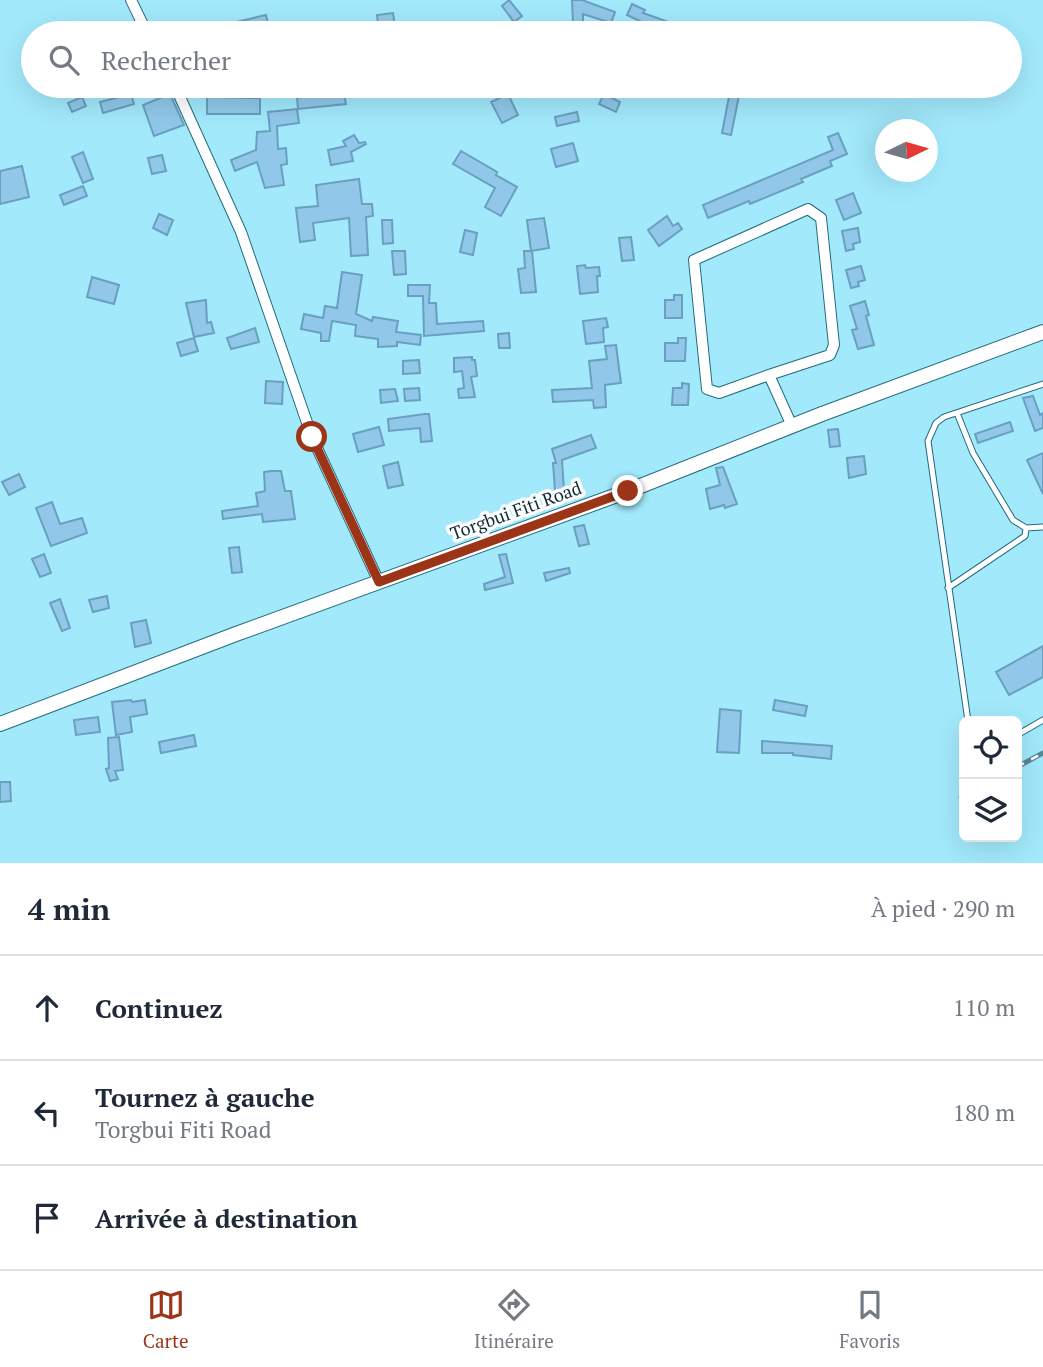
<!DOCTYPE html>
<html lang="fr">
<meta charset="utf-8">
<style>
:root{--surface:#fff;--page:#f2f2f3;--text:#1f2937;--muted:#747a83;--line:#e0e1e3;--accent:#9c3417}
body{margin:0;font-family:"PT Serif",serif;background:var(--page);color:var(--text)}
.controls{position:absolute;right:21px;bottom:21px;display:grid;overflow:hidden;border-radius:10px;box-shadow:0 7px 28px #0002}
.controls button{width:63px;height:63px;display:grid;place-items:center;padding:0;border:0;border-bottom:2px solid var(--line);background:var(--surface);color:var(--text);font:35px sans-serif}
.compass{position:absolute;left:875px;top:119px;width:63px;height:63px;border-radius:50%;background:var(--surface);box-shadow:0 7px 28px #0002;rotate:85deg}
.stop{position:absolute;width:21px;height:21px;margin:-16px;border:5px solid #9c3417;border-radius:50%;background:#fff}
.stop.end{background:#9c3417;border-color:#fff;box-shadow:0 2px 7px #0008}
.list{margin:0;padding:0;list-style:none}
h2{display:flex;justify-content:space-between;align-items:center;height:91px;margin:0;padding:0 28px;font-size:30px}
h2 small{font-size:23px;font-weight:400;color:var(--muted)}
.list li{display:grid;grid-template-columns:46px 1fr auto;gap:21px;align-items:center;box-sizing:border-box;height:105px;padding:0 28px;border-top:2px solid var(--line)}
.list b{display:block;font-size:26px;white-space:nowrap}
.list p{margin:0;font-size:23px;white-space:nowrap;color:var(--muted)}
.list em{font-size:23px;font-style:normal;color:var(--muted)}
.icon{flex:none;width:38px;height:38px;fill:none;stroke:currentColor;stroke-width:2;stroke-linecap:round;stroke-linejoin:round}
.map{position:relative;flex:none;width:1043px;height:863px;overflow:hidden}
.search{position:absolute;background:var(--surface);box-shadow:0 7px 28px #0002;left:21px;right:21px;top:21px;height:77px;display:flex;align-items:center;gap:18px;box-sizing:border-box;padding:0 24px;border-radius:38px;color:var(--muted);font-size:26px}
.sheet{height:406px;background:var(--surface)}
nav{display:flex;justify-content:space-around;align-items:center;box-sizing:border-box;height:98px;border-top:2px solid var(--line);background:var(--surface);font-size:19px;color:var(--muted)}
nav a{display:grid;justify-items:center;gap:4px}
nav .on{color:var(--accent)}
.map>svg:first-child{display:block}
.building{fill:#91c8ea;stroke:#699fc0;stroke-width:2}
.lines{fill:none;stroke-linecap:round;stroke-linejoin:round}
.service-casing{stroke:#216b7c;stroke-width:7}
.minor-casing{stroke:#216b7c;stroke-width:12}
.tertiary-casing{stroke:#216b7c;stroke-width:16}
.service{stroke:#fff;stroke-width:5}
.minor{stroke:#fff;stroke-width:10}
.tertiary{stroke:#fff;stroke-width:14}
.rail-casing{stroke:#568794;stroke-width:5}
.rail{stroke:#fdfdfd;stroke-width:2.5;stroke-dasharray:8;stroke-linecap:butt}
.route{stroke:#9c3417;stroke-width:9}
.labels{text-anchor:middle;stroke-width:7;stroke-linejoin:round;paint-order:stroke}
.street-label{font-size:18px;fill:#102e35;stroke:#fdfdfd}
</style>
<div class="map">
<svg width="1043" height="863" viewBox="0 0 1043 863">
<rect width="100%" height="100%" fill="#a2e9fc"/>
<path class="building" d="M509,0l13,16 -8,6 -12,-16z
M572,0h10l33,12 -4,11 -28,-9v8h-10z
M632,4l13,6 -2,3 26,9 -4,11h-18l3,-7 -23,-11z
M393,13l3,20h-17l-2,-18z
M266,15l4,18h-15l-1,-2 -24,2 -2,-9z
M731,86h10l-10,49 -9,-2z
M343,89l3,15 -48,5 -1,-11z
M131,94l3,10 -31,9 -3,-11z
M170,94l14,31 -30,11 -11,-31z
M508,94l10,21 -16,8 -11,-21z
M604,94l16,8 -4,10 -17,-8z
M82,97l4,9 -14,6 -4,-9z
M207,97l53,1v16h-53z
M297,109l2,14 -22,3 1,23 8,-1 1,16 -6,1 3,20 -19,3 -8,-26 -22,9 -4,-11 25,-10 1,-18 13,-1 -2,-19z
M577,112l2,9 -22,5 -2,-9z
M838,133l9,21 -17,7 2,5 -31,13 2,3 -53,22 -1,-3 -41,17 -5,-13 130,-55 -5,-13z
M354,135l5,8 6,-1 1,2 -15,8 2,9 -22,4 -3,-15 18,-4 -3,-5z
M573,143l5,18 -22,6 -5,-18z
M461,151l36,21 -1,3 21,12 -16,29 -16,-9 10,-19 -42,-24z
M83,152l10,27 -10,4 -11,-26z
M162,155l4,16 -14,3 -4,-16z
M22,166l7,31 -29,7v-33z
M359,179l3,25h10l1,12 -7,1 2,38 -17,1 -2,-38 -36,5 2,17 -15,2 -4,-34 22,-2 -2,-21z
M83,186l4,10 -23,9 -4,-10z
M853,193l8,20 -17,7 -8,-20z
M159,214l14,6 -6,15 -14,-7z
M667,216l6,10 5,-3 4,6 -23,17 -11,-16z
M544,218l5,30 -18,3 -4,-31z
M382,220h10l1,23 -10,1z
M858,228l2,14 -7,2 1,5 -8,2 -4,-20z
M465,230l12,3 -4,22 -13,-3z
M631,237l3,23 -12,1 -3,-23z
M392,251h13l1,23 -12,1z
M524,251h8l4,41 -15,1 -3,-24 7,-1z
M585,265l1,3 13,-1 1,9h-3l1,16 -18,2 -3,-28z
M861,266l4,14 -7,2 1,4 -8,2 -5,-18z
M342,272l20,3 -6,39 16,7 1,-4 25,4 -2,11 25,3 -1,10 -23,-3v4l-19,1v-8l-23,-3 1,-11 -24,-4 -3,20h-8v-8l-20,-4 3,-15 19,4 2,-12 12,2z
M92,277l27,8 -5,19 -27,-7z
M408,285h22l-1,18h7l1,21 46,-3 1,10 -60,5 -1,-40h-15z
M674,295h8v23h-17v-18h9z
M206,300l1,23 4,-1 3,11 -20,4 -8,-34z
M865,301l4,14 -3,1 8,29 -16,4 -6,-19 5,-1 -7,-23z
M606,318l2,9 -5,1 1,14 -18,2 -3,-23z
M255,328l4,14 -28,7 -4,-11z
M509,333l1,15h-11l-1,-14z
M194,338l4,13 -17,5 -4,-13z
M678,338h8l-1,23h-20v-18h13z
M616,345l5,38 -16,2 1,22 -12,1 -1,-8 -40,2 -1,-12 40,-2 -3,-27 18,-2 -2,-13z
M472,357v3h3l2,16 -6,1 4,20 -16,1 -1,-9 6,-1 -2,-17 -8,1v-14z
M419,360l1,13 -17,1v-13z
M266,381l17,1 -1,22 -17,-1z
M682,383l7,1 -1,21h-16l1,-17h9z
M419,388l1,12 -15,1 -1,-12z
M395,389l3,12 -17,2 -1,-13z
M1033,396l7,19 3,-2v15l-8,3 -12,-33z
M425,414h4l3,27 -11,1 -1,-14 -31,3 -1,-12z
M1010,422l3,9 -35,12 -3,-9z
M379,427l5,18 -26,7 -5,-18z
M838,429l2,17 -10,1 -2,-17z
M591,435l5,13 -34,12 2,30 -9,1 -2,-28h3l-4,-14z
M1043,453v41l-16,-34z
M864,456l2,18 -17,4 -2,-20z
M398,462l5,23 -15,3 -5,-22z
M723,467l14,37 -12,4 -1,-3 -14,4 -4,-20 14,-4 -4,-17z
M271,471h10l4,20h6l4,28 -32,3 -1,-8 -39,5 -1,-8 36,-5 -2,-13 9,-2 -1,-19z
M19,474l6,13 -16,8 -7,-13z
M52,502l8,22 22,-6 5,15 -36,13 -15,-38z
M584,525l5,19 -10,2 -5,-19z
M239,547l3,25 -10,1 -3,-25z
M44,554l7,19 -11,4 -8,-18z
M506,554l7,29 -28,7 -1,-6 21,-7 -6,-22z
M569,568l1,5 -24,8 -2,-8z
M107,596l2,12 -16,4 -4,-12z
M60,599l10,29 -8,3 -12,-28z
M146,620l5,23 -16,4 -4,-24z
M1043,646v31l-34,18 -13,-23z
M131,700l1,2 13,-2 2,14 -17,3 2,15 -16,3 -4,-33z
M775,700l32,6 -2,10 -32,-6z
M720,709l21,2 -2,42 -22,-1z
M98,717l2,15 -24,3 -2,-15z
M194,735l2,11 -35,7 -2,-11z
M119,737l4,33 -8,1 3,8 -8,2 -4,-12 3,-1 -1,-30z
M762,741l70,5 -1,13 -38,-4v-2h-31z
M0,782h10l1,19 -11,1z"/>
<g class="lines">
<g class="service-casing">
<path id="service" d="M957,413l16,40 40,67 13,8 17,-1
M948,588l77,-52 1,-8
M968,721l-40,-280 8,-18 8,-6 99,-33
M1017,735l26,-15"/>
</g>
<g class="minor-casing">
<path id="minor" d="M131,0l16,33
M175,86l66,146 71,205 67,145
M769,375l-50,18 -12,-4 -13,-129 114,-51 13,9 13,127 -4,10 -61,20 23,51"/>
</g>
<g class="tertiary-casing">
<path id="tertiary" d="M0,724l236,-90 392,-143 194,-77 221,-82"/>
</g>
<use href="#service" class="service"/>
<use href="#minor" class="minor"/>
<use href="#tertiary" class="tertiary"/>
<g class="rail-casing">
<path id="rail" d="M1017,767l26,-14
M961,797l3,-1"/>
</g>
<use href="#rail" class="rail"/>
</g>
<g class="lines">
<path class="route" d="M312,437l67,145 249,-91"/>
</g>
<g class="labels">
<g class="street-label">
<text transform="translate(516 511) rotate(-20)" y="6">Torgbui Fiti Road</text>
</g>
</g>
</svg>
<div class="controls">
<button><svg class="icon" aria-label="locate" viewBox="0 0 24 24"><circle cx="12" cy="12" r="6"/><path d="M12 2v4M12 18v4M2 12h4M18 12h4"/></svg></button>
<button><svg class="icon" aria-label="layers" viewBox="0 0 24 24"><path d="M12 4l9 5-9 5-9-5zM3 14l9 5 9-5"/></svg></button>
</div>
<svg class="compass" viewBox="-18 -18 36 36"><path d="M0-13l5 13h-10z" fill="#e53935"/><path d="M0 13l5-13h-10z" fill="#747a83"/></svg>
<div class="stop" style="left:312px;top:437px"></div>
<div class="stop end" style="left:628px;top:491px"></div>
<div class="search"><svg class="icon" aria-label="search" viewBox="0 0 24 24"><circle cx="10" cy="10" r="6"/><path d="M15 15l6 6"/></svg>Rechercher</div>
</div>
<section class="sheet">
<h2>4 min<small>À pied · 290 m</small></h2>
<ul class="list">
<li><svg class="icon" aria-label="ahead" viewBox="0 0 24 24"><path d="M12 20V5M6 11l6-6 6 6"/></svg><div><b>Continuez</b></div><em>110 m</em></li>
<li><svg class="icon" aria-label="left" viewBox="0 0 24 24"><path d="M17 20v-9H6M10 6l-5 5 5 5"/></svg><div><b>Tournez à gauche</b><p>Torgbui Fiti Road</p></div><em>180 m</em></li>
<li><svg class="icon" aria-label="arrive" viewBox="0 0 24 24"><path d="M6 21V4h12l-3 4 3 4H6"/></svg><div><b>Arrivée à destination</b></div></li>
</ul>
</section>
<nav>
<a class="on"><svg class="icon" aria-label="map" viewBox="0 0 24 24"><path d="M3 6l6-2 6 2 6-2v14l-6 2-6-2-6 2zM9 4v14M15 6v14"/></svg>Carte</a>
<a><svg class="icon" aria-label="directions" viewBox="0 0 24 24"><path d="M12 3l9 9-9 9-9-9zM9 14v-3h6M13 9l2 2-2 2"/></svg>Itinéraire</a>
<a><svg class="icon" aria-label="saved" viewBox="0 0 24 24"><path d="M7 4h10v16l-5-4-5 4z"/></svg>Favoris</a>
</nav>
